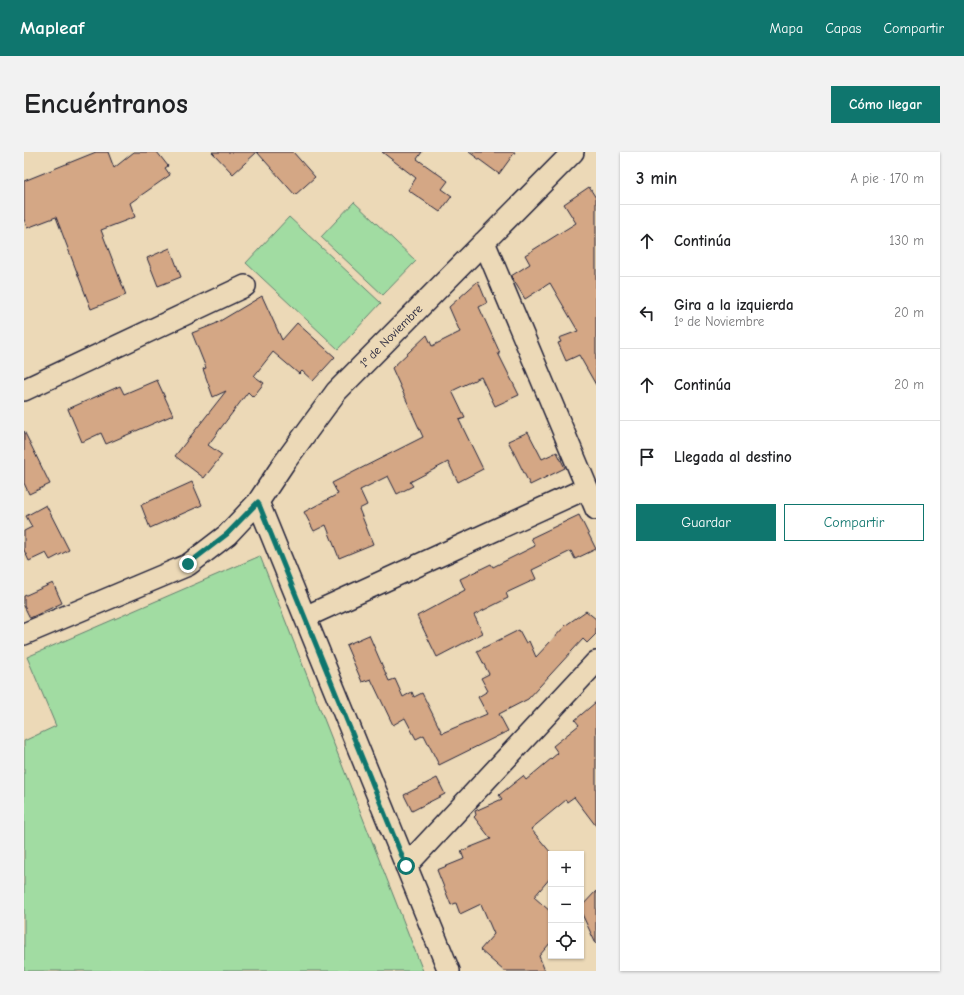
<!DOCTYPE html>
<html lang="es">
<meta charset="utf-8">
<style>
:root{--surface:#fff;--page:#f2f2f2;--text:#202124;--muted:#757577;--line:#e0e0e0;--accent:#0f766e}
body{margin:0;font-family:"Comic Neue",sans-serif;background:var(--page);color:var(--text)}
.controls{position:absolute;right:12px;bottom:12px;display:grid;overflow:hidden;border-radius:0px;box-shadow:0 1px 3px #0004}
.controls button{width:36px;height:36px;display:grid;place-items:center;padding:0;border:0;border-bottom:1px solid var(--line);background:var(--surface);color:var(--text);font:20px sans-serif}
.stop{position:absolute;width:12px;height:12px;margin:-9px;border:3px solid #0f766e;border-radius:50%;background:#fff}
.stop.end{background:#0f766e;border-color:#fff;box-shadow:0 1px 4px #0008}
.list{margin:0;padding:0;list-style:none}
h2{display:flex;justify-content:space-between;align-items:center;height:52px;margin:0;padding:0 16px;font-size:17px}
h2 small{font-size:13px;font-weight:400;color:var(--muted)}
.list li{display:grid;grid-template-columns:26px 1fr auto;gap:12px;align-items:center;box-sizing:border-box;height:72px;padding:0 16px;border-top:1px solid var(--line)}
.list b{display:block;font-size:15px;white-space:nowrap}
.list p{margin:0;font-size:13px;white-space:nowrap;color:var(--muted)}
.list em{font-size:13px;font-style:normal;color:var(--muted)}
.actions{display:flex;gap:8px;padding:12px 16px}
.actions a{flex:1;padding:9px 0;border:1px solid var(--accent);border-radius:0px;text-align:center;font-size:14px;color:var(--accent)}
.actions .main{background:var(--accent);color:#fff}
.icon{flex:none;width:22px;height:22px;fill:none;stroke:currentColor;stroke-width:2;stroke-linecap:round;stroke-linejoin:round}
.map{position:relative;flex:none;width:572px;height:819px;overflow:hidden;border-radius:0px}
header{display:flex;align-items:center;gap:24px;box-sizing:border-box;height:56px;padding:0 20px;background:var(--accent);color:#fff}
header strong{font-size:19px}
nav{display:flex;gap:22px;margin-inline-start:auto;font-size:14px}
.intro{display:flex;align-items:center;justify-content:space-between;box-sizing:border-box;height:96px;padding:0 24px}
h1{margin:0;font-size:28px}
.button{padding:10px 18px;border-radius:0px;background:var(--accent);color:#fff;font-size:14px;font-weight:700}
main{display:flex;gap:24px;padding:0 24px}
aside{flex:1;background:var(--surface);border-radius:0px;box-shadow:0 1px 3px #0004}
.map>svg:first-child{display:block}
.green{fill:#a1dca2;stroke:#627f6e}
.building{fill:#d4a785;stroke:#22223b}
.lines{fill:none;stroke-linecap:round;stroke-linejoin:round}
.street-casing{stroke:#22223b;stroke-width:24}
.street{stroke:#ecd9b7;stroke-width:21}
.route{stroke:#0f766e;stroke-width:5}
.labels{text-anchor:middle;stroke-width:4;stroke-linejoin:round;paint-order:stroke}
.street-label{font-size:12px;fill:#22223b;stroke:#ecd9b7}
</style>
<header>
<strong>Mapleaf</strong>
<nav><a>Mapa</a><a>Capas</a><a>Compartir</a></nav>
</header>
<div class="intro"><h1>Encuéntranos</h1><a class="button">Cómo llegar</a></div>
<main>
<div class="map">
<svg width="572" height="819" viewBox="0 0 572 819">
<rect width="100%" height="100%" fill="#ecd9b7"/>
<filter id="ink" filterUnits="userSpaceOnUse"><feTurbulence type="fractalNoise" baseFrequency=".025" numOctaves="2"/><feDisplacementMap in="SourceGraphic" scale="8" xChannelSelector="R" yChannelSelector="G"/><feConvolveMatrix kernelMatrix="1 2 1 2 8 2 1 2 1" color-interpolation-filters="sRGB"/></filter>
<g filter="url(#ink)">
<path class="green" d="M330,50l62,59 -33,34 -62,-58z
M265,65l92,86 -43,46 -92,-86z
M236,404l163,415h-399v-230l32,-15 -29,-69z"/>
<path class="building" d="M72,0h12l6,16 20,-16h23l11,14 -3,2 5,7 -40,28 5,14 -34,13 25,65 -35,14 -35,-92 -29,11 -3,-9v-38z
M188,0h45l-24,22z
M233,0h36l22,25 -20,18z
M358,0h40l-5,7 31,22 -6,8 10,7 -12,16 -32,-22 8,-12z
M445,0h46l-16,22z
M565,35l7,11v187l-17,-30 -13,6 -8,-18 3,-1 -2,-4 19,-7 -28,-48 -25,16 -14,-23 19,-12 -5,-9 51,-32 -12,-19z
M146,96l11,29 -23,9 -11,-28z
M454,129l9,22 -8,4 21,46h-2l21,42 -24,11 -14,-29 -29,14 13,27 -6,2 24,49 -25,13 -10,-20 -38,20 3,4 -16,8 -9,-18 -28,14 7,15 -8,4 14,35 -34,14 -13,-33 -12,6 -10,-19 34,-18 -6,-11 91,-46 -31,-69 35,-33 5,11 28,-14 -11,-25z
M238,144l20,44 15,-17 38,34 -22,24 -11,-10 -3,3 -26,-22 -19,24 10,7 -11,14 -5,-5 -40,53 14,10 -18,23 -29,-22 51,-65 -13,6 -10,-28 3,-1 -14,-35 23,-9z
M133,228l16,35 -67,29 -5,-11 -19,9 -14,-33 52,-23 4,8z
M0,279l26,53 -21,10 -5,-11z
M504,280l14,27 15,-7 8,16 -35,17 -22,-44z
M168,330l10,23 -52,23 -9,-23z
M22,353l23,45 -19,10 -4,-7 -17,8 -5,-11v-19l8,-4 -6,-11z
M555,363l17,34 -21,10 -4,-8 -39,19 4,9 -30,14 2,5 -34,17 9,18 -46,24 -20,-41 48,-26 -5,-11 31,-15 2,3 42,-21 -4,-8z
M29,431l9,20 -32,15 -6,-12v-10z
M562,459l10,8v15l-9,9 -4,-4 -55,60 -29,15 9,17 -69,34 -15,-30 -8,4 -11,-21 -12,7 -22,-46 -9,3 -16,-37 23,-10 20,46 6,-2 8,18 9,-5 2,5 8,-4 20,40 45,-19 -9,-17 10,-6 -7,-13 8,-4 -12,-23 42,-21 7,13 3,-2 7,16 30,-32z
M572,550v124l-22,-29 -7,5 -1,-2 -35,29 20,24v24l-17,20 17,15v30l-12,14 6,15h-41l-24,-21 14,-16 -13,-30 -21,10 -4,-11 -5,2 -14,-35 27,-11 -3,-8 30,-12 -17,-22 2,-2 -1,-4 27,-12 -3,-4 24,-19 3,4 32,-27 -5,-7 26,-21 -4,-5z
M413,626l8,16 -33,17 -8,-16z
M572,739v53l-15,-32v-5z"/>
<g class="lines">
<g class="street-casing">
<path id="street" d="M460,90l112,267
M0,238l221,-104
M234,350l191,469
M281,465l282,-129
M0,482l164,-69 39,-30 31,-33 26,-39 52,-71 237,-240
M382,714l190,-204"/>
</g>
<use href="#street" class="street"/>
</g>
</g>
<g class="lines" filter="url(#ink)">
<path class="route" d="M164,412l39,-30 31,-32 148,364"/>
</g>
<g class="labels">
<g class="street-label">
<text transform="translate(367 184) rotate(-45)" y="4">1º de Noviembre</text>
</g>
</g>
</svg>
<div class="controls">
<button>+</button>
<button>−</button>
<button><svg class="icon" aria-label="locate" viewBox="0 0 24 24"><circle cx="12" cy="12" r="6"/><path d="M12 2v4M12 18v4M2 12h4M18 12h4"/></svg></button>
</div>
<div class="stop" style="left:382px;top:714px"></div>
<div class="stop end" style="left:164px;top:412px"></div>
</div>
<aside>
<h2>3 min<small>A pie · 170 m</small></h2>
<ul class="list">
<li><svg class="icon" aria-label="ahead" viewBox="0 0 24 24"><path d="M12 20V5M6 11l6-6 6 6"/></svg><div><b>Continúa</b></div><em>130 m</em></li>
<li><svg class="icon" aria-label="left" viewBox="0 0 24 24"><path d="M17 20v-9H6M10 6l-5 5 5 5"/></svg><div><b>Gira a la izquierda</b><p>1º de Noviembre</p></div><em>20 m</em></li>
<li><svg class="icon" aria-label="ahead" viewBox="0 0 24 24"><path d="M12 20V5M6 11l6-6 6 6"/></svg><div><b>Continúa</b></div><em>20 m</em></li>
<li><svg class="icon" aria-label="arrive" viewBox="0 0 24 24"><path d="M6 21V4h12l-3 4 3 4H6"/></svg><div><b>Llegada al destino</b></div></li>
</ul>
<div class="actions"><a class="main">Guardar</a><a>Compartir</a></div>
</aside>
</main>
